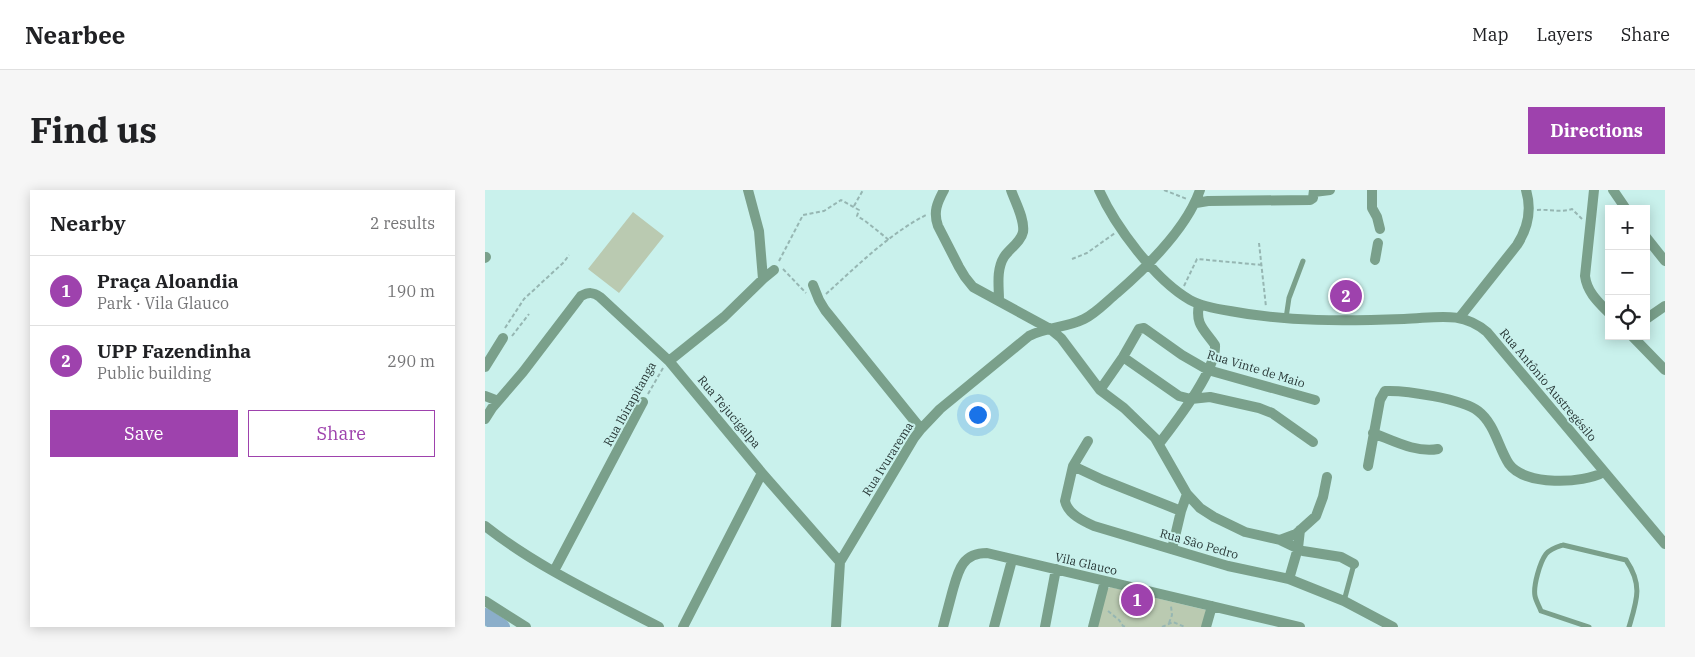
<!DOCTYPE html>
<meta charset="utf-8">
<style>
:root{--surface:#fff;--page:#f6f6f6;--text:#202124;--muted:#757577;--line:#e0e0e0;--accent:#9e42ad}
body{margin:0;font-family:"IBM Plex Serif",serif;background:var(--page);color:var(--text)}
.controls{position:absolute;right:15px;top:15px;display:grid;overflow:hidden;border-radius:0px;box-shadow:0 2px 12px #0003}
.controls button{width:45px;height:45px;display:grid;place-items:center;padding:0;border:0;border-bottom:1px solid var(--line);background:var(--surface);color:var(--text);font:25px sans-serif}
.you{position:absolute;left:492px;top:224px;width:18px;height:18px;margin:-12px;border:4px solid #fff;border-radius:50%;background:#1a73e8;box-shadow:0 0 0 8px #1a73e833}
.badge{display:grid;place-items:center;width:32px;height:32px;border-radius:50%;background:var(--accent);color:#fff;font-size:16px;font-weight:700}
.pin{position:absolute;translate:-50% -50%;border:2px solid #fff;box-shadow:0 1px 5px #0006}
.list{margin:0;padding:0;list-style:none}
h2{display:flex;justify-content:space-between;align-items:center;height:65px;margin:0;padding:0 20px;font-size:21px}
h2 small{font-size:16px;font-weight:400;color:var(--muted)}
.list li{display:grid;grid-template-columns:32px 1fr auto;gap:15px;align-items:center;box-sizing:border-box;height:70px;padding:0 20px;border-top:1px solid var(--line)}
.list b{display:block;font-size:19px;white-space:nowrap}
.list p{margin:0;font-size:16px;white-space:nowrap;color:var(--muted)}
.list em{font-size:16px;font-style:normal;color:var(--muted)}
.actions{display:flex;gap:10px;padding:15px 20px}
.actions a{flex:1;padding:11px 0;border:1px solid var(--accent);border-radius:0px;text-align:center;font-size:18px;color:var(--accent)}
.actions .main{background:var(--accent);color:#fff}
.icon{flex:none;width:28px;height:28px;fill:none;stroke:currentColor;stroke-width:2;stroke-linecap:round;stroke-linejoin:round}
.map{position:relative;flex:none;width:1180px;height:437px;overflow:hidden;border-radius:0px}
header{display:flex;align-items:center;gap:30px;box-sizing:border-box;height:70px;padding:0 25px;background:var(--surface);border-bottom:1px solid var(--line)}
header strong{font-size:24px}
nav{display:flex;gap:28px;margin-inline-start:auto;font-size:18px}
.intro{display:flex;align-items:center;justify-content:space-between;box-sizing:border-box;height:120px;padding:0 30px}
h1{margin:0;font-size:35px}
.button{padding:12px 22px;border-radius:0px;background:var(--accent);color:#fff;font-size:18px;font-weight:700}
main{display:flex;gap:30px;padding:0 30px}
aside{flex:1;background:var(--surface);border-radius:0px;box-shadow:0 2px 12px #0003}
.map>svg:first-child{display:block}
.green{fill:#bacab1}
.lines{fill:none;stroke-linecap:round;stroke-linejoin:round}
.river{stroke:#8baeca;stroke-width:16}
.building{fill:#90b5be;stroke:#61848d}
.path{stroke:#96b6b2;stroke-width:2;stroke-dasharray:4 2.5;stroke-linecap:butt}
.lane{stroke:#7aa08b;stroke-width:5}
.street{stroke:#7aa08b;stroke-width:10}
.labels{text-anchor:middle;stroke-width:4;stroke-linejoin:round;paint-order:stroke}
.street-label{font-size:12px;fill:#273635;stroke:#c9f1ec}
</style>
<header>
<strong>Nearbee</strong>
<nav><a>Map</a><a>Layers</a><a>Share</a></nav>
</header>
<div class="intro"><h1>Find us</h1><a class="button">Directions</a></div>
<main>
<aside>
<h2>Nearby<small>2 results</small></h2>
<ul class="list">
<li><span class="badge">1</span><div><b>Praça Aloandia</b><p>Park · Vila Glauco</p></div><em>190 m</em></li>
<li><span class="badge">2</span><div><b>UPP Fazendinha</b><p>Public building</p></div><em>290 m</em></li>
</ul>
<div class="actions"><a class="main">Save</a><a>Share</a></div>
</aside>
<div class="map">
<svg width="1180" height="437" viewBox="0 0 1180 437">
<rect width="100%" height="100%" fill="#c9f1ec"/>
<path class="green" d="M148,22l31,24 -45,57 -31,-24z
M625,397l96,23 -4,17h-105l10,-38z"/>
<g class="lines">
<path class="river" d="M0,426l17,11"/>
</g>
<path class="building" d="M856,98h10v17h-10z"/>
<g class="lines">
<path class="path" d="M679,0l23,9
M369,16l9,-16
M1052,20c12,-1 23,3 35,-1l10,10
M774,53l7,64
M587,69l15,-6 28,-20
M294,71l24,-46 21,-4 17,-11 18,10 -2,6 7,4 25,20
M298,79l23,24
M699,96l13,-27 65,6
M341,104c31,-28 63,-60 100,-79
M20,138l19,-29 40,-37 5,-7
M27,146l17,-22
M163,204l15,-26
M623,421l11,9 4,6 3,1
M684,433l3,-8 -1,-9
M677,437l11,-5 12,5"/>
<path class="lane" d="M801,128l3,-20 14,-37
M859,411l10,-37
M1104,437l-48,-16c-2,-5 -5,-10 -6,-15 -2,-10 5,-34 11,-42 4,-5 11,-7 17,-9l63,15c17,25 11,40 3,67"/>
<path class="street" d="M459,0c-7,13 -11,22 -6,36l21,41 6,10 8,10 77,42 11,9 39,52 24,18 31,30 32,56 13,14 14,9 31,15 35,8 16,-6 20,-18 7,-19 4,-20
M614,0c16,36 56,90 91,110 11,6 27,9 40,11 57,11 116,10 174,8 32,-1 57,-9 83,13l178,212
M887,0v18l5,9 3,12
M1109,0l-9,86c2,16 13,26 24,37
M1128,0l13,19
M829,2l16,-2
M711,13l12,-2 102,-1 3,-2 1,-8
M1161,47l19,24
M0,68l1,-1
M890,70l3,-17
M278,89l11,-9
M328,95l6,15 6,10 96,119
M514,110c0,-13 -3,-30 5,-43 5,-8 17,-15 19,-25 2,-13 -8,-30 -12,-42
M975,127l57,-72c11,-17 15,-35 9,-55
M1161,129l19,-13
M1147,146l33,34
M638,167l56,39 12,3 19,-2 49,11 13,5 41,29
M184,171l55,-44 39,-38 -4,-48 -11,-41
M0,177l18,-29
M615,200l23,-33 16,-28 5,-1 38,27 26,15 107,30
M0,206l13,5
M0,229l7,-11 31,-36 58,-76c8,-4 12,-4 19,1l69,64 93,112 78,89
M888,243c21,8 43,20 65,16
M603,251l-15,25 -8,35c3,13 18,20 29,25l134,40 61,13 55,22 49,26
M674,254c15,-20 58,-74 56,-99 -11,-16 -20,-20 -16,-41
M588,276l30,14 78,31
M883,276l12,-66 5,-9c20,-1 78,8 93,20 17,13 20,36 31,53 16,22 74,20 95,8
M0,336c52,41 115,70 174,101
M795,350l23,11 38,6 13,7
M687,359l9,-38 6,-17
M69,381l89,-169
M804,389l9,-31 2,-18
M0,411l41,26
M198,437l79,-154
M351,437l4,-65 74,-124 7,-9 19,-20 89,-73c17,-9 37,-8 55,-17 12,-6 22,-17 33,-26 30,-26 70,-65 83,-103
M458,437c3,-11 6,-23 9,-34 6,-21 9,-40 35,-40l313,74
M509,437l18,-67
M560,437l11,-58
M608,437l12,-46
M721,437l6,-21"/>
</g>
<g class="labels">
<g class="street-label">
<text transform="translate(771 179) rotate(17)" y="4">Rua Vinte de Maio</text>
<text transform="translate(1063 195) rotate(50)" y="4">Rua Antônio Austregésilo</text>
<text transform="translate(145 214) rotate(-61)" y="4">Rua Ibirapitanga</text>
<text transform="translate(244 222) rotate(50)" y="4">Rua Tejucigalpa</text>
<text transform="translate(403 269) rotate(-58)" y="4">Rua Ivurarema</text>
<text transform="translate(714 354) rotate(16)" y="4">Rua São Pedro</text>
<text transform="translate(601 374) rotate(13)" y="4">Vila Glauco</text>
</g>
</g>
</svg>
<div class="controls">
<button>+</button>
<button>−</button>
<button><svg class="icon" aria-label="locate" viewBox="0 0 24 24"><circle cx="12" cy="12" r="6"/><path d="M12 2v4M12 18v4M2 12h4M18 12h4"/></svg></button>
</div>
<div class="you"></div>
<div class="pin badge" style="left:652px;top:410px">1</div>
<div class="pin badge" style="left:861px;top:106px">2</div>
</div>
</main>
